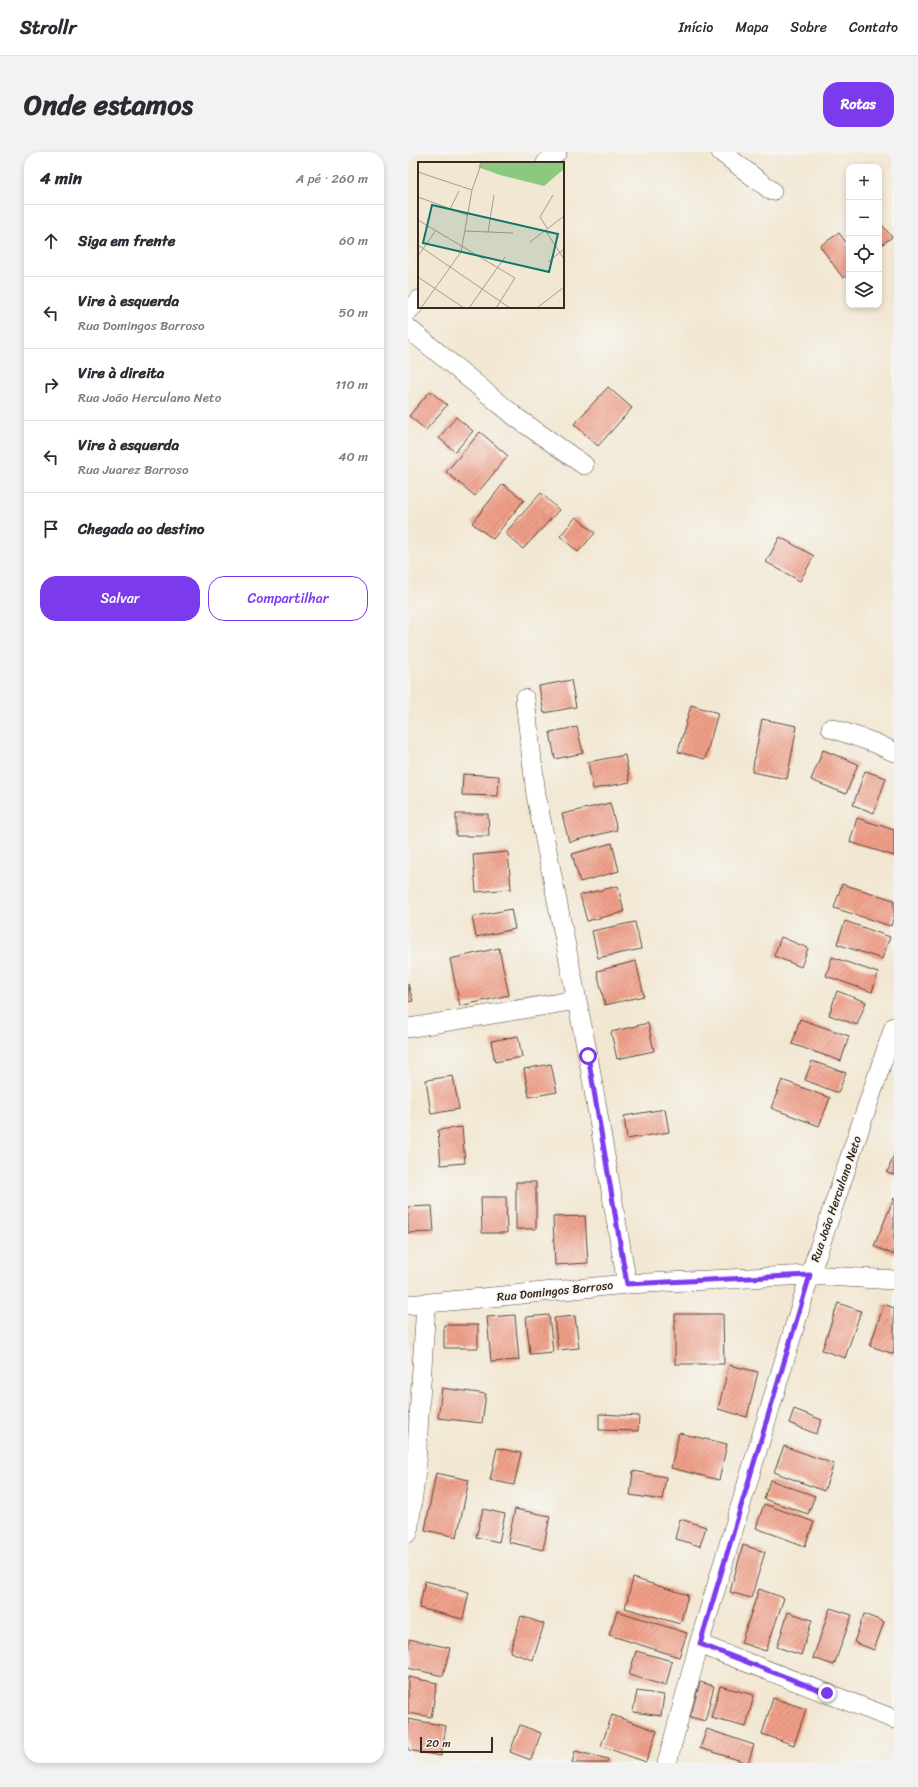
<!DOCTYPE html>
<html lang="pt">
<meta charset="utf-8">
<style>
:root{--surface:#fff;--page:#f2f2f3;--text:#2b2b33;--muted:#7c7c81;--line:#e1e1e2;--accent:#7c3aed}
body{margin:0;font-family:Sriracha,sans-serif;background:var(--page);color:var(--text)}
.controls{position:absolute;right:12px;top:12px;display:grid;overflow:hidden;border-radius:8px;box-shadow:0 2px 6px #0003}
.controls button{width:36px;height:36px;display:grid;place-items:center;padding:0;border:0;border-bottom:1px solid var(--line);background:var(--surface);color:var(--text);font:20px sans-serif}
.scale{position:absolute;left:12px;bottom:10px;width:73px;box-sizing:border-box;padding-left:4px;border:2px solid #3b2a1e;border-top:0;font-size:11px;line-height:14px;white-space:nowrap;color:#3b2a1e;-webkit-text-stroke:3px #f6f6f2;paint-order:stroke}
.stop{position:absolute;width:12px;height:12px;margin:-9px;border:3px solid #7c3aed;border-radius:50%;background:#fff}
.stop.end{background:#7c3aed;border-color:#fff;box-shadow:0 1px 4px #0008}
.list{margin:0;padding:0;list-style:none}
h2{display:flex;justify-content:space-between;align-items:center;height:52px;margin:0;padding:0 16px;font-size:17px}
h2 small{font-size:13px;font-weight:400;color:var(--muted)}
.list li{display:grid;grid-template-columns:26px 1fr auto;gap:12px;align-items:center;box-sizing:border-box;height:72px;padding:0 16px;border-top:1px solid var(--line)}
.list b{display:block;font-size:15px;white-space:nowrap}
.list p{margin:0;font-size:13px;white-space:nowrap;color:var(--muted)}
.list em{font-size:13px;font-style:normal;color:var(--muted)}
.actions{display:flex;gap:8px;padding:12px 16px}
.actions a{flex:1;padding:9px 0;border:1px solid var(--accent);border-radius:16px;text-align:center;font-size:14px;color:var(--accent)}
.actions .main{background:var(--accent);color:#fff}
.icon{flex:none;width:22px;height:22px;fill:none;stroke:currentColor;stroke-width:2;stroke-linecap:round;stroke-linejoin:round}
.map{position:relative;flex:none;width:486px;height:1611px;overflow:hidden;border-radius:16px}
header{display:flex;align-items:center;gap:24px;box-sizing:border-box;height:56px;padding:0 20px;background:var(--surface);border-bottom:1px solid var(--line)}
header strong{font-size:19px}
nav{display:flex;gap:22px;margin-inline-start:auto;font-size:14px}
.intro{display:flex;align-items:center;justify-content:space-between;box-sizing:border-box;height:96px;padding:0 24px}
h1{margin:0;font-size:28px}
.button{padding:10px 18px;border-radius:16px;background:var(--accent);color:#fff;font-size:14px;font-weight:700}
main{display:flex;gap:24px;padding:0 24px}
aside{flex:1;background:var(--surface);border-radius:16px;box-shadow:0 2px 6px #0003}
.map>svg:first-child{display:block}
.building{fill:url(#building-hatch)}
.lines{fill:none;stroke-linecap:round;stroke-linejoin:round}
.street-casing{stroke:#564639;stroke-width:20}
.street{stroke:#fff;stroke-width:19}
.route{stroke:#7c3aed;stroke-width:5}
.labels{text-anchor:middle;stroke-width:3.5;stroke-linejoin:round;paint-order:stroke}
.street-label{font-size:12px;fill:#3b2a1e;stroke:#f6f6f2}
.inset-road{fill:none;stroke:#a99b8a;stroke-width:1}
.view{fill:#0f766e;fill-opacity:0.15;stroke:#0f766e;stroke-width:2}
.inset-edge{fill:none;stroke:#3b2a1e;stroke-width:2}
</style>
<header>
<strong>Strollr</strong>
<nav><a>Início</a><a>Mapa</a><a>Sobre</a><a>Contato</a></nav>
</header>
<div class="intro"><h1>Onde estamos</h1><a class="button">Rotas</a></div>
<main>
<aside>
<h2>4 min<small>A pé · 260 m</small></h2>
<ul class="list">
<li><svg class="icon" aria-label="ahead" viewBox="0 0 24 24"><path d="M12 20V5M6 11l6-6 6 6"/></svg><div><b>Siga em frente</b></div><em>60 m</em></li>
<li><svg class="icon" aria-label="left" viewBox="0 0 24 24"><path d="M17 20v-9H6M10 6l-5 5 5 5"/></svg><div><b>Vire à esquerda</b><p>Rua Domingos Barroso</p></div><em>50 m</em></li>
<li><svg class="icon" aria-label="right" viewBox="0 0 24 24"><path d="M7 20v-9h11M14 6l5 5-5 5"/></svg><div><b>Vire à direita</b><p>Rua João Herculano Neto</p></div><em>110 m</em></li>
<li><svg class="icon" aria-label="left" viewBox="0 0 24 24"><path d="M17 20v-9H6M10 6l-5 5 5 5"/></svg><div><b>Vire à esquerda</b><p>Rua Juarez Barroso</p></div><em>40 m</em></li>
<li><svg class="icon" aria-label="arrive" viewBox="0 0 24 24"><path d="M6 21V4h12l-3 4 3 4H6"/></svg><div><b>Chegada ao destino</b></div></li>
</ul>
<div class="actions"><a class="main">Salvar</a><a>Compartilhar</a></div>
</aside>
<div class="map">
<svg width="486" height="1611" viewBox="0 0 486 1611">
<defs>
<pattern id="building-hatch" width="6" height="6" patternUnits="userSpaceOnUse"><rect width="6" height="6" fill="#f09f88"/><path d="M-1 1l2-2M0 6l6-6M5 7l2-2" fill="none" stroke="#c4826f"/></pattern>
</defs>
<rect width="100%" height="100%" fill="#f6f6f2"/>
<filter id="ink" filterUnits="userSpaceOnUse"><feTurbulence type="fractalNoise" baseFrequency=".025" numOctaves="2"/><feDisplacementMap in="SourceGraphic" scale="8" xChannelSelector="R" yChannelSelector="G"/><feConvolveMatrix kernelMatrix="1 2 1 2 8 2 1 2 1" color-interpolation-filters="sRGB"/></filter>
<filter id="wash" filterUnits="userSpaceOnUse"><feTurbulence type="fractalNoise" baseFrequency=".012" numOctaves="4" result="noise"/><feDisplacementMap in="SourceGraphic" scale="16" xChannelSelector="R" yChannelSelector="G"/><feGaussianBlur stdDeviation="0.9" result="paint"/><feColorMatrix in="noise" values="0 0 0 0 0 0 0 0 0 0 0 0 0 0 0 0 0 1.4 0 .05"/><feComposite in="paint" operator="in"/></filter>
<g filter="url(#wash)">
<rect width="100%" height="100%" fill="#f2e7d2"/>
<g id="blocks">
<path class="building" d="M471,69l13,16 -13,10z
M431,81l10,14v27l-6,4 -23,-32z
M200,235l24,21 -34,38 -24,-22z
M22,239l17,14 -21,25 -17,-14z
M48,265l17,14 -18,21 -16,-14z
M72,280l28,24 -33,40 -29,-24z
M95,332l21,16 -31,39 -21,-16z
M133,341l18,17 -36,39 -18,-16z
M168,365l19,16 -17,19 -18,-16z
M372,385l34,19 -14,25 -34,-19z
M163,528l5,27 -32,6 -5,-27z
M283,553l27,8 -13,46 -27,-7z
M354,567l35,7 -10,53 -35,-7z
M169,575l6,26 -28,6 -5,-27z
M415,598l35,14 -12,30 -35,-14z
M217,603l5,27 -37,7 -5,-27z
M457,619l21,7 -12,35 -21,-8z
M55,622l36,2 -1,20 -36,-1z
M202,651l7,27 -48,12 -7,-28z
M48,662h32l1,22h-33z
M449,666l37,12v26l-44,-14z
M204,691l7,28 -39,11 -8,-28z
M100,700l3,37 -35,3 -3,-37z
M434,732l52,16v15l-3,11 -57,-18z
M210,734l6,26 -37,9 -7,-26z
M103,757l4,20 -39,8 -4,-20z
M437,769l45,16 -8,22 -45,-15z
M227,770l6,27 -43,9 -6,-27z
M373,785l27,11 -7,19 -27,-11z
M91,796l10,47 -49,11 -10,-47z
M424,805l46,16 -6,19 -46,-16z
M228,809l8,35 -39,9 -8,-34z
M0,832l5,17 -5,1z
M429,839l29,11 -9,23 -28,-10z
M392,867l49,17 -8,25 -49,-17z
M240,871l6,28 -37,8 -6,-27z
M110,884l4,21 -27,5 -4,-21z
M404,909l34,12 -8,20 -33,-13z
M143,912l6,28 -28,5 -5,-28z
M45,924l6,33 -28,5 -5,-34z
M374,928l48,18 -11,28 -48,-18z
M257,957l4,23 -42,7 -3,-23z
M54,975l3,36 -24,2 -3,-35z
M486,1003v20l-7,-2z
M108,1030h20v47h-20z
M73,1045h25l1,36h-25z
M486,1046v57l-20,-9z
M24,1054l2,26 -26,1v-26z
M177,1064l3,47 -33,2 -2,-48z
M430,1151l23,8 -16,47 -23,-8z
M476,1152l10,4v46l-24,-8z
M267,1162h48l1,50h-49z
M107,1163l4,45 -28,2 -4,-45z
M141,1163l4,37 -23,2 -4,-37z
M167,1164l4,32 -21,2 -4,-32z
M36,1173h34v23h-34z
M321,1213l29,7 -11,45 -29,-8z
M34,1236l44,6 -4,29 -44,-5z
M386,1257l28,11 -6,14 -27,-11z
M191,1262l40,2 -1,15 -39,-1z
M271,1281l48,11 -8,36 -48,-12z
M376,1294l50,18 -10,27 -50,-19z
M89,1296l24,5 -7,32 -24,-5z
M225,1319l33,6 -4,23 -32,-5z
M28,1321l33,7 -12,57 -32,-7z
M362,1328l45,16 -7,18 -44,-15z
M356,1352l50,18 -9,24 -49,-18z
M75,1357l22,5 -6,28 -23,-5z
M107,1357l35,7 -7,34 -35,-8z
M272,1367l26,8 -6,19 -25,-7z
M335,1393l22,7 -14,46 -21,-6z
M225,1426l55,17 -8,29 -55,-16z
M17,1429l44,11 -6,27 -44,-11z
M351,1437l25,9 -18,53 -25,-8z
M422,1456l22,7 -18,50 -21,-7z
M209,1459l70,22 -8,24 -70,-22z
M380,1460l24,8 -11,35 -24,-8z
M456,1462l20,8 -10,28 -20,-8z
M113,1464l23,8 -11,36 -23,-8z
M1,1487l41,9 -7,28 -35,-8z
M228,1499l36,10 -6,25 -37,-11z
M0,1525l29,6 -6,34 -23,-4z
M292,1530l14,4 -9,35 -15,-4z
M312,1534l34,9 -8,32 -35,-9z
M229,1539l27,4 -3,21 -28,-4z
M365,1546l33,11 -12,36 -32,-11z
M204,1563l45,16 -11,31 -45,-16z
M0,1567l38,7 -5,30 -33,-6z
M112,1573l21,8 -10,27 -21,-8z
M299,1577l47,16 -6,18 -48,-15z
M167,1599l33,8 -1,4h-35z"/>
</g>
</g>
<g filter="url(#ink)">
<use href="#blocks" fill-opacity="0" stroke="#564639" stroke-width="1"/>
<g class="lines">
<g class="street-casing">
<path id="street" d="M313,0l51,39
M138,11l11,-11
M0,159l11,-11
M0,176l109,90 67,47
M117,547l11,96 52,261 39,228
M423,576l44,15 19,9
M0,876l169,-28
M0,1153l219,-21 183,-9 84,5
M0,1381l7,-53 11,-176
M291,1492l195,75
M259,1611l32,-119 111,-369 84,-248"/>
</g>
<use href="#street" class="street"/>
</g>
</g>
<g class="lines" filter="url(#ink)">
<path class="route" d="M180,904l39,228 183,-9 -110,369 127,49"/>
</g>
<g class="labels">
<g class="street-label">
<text transform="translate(428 1047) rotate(-71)" y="4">Rua João Herculano Neto</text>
<text transform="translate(147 1139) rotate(-6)" y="4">Rua Domingos Barroso</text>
</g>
</g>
<g transform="translate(10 10)">
<rect width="146" height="146" fill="#f2e7d2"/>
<path d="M63,0h83v7l-20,17 -44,-11 -22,-8z" fill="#8cc97f"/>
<path class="inset-road" d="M0,10l54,18M0,35l49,18M32,47l9,-18M0,58l97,58 -19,30M129,66l-7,-11 13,-22M127,68l19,29M47,69l48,2M70,70l6,-37M112,80l34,-26M0,83l92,63M0,94l18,-26M130,100l16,-13M0,115l46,31M3,146l40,-56 11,-62 10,-28M51,146l36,-51M119,146l27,-21"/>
<path class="view" d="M14,43l126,29 -9,38 -126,-29z"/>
<rect width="146" height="146" class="inset-edge"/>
</g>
</svg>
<div class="controls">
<button>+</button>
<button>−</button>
<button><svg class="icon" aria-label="locate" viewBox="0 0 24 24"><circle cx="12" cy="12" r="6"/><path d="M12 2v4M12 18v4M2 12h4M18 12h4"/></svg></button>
<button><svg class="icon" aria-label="layers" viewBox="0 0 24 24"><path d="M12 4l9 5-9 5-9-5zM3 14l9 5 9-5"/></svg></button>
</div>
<div class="scale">20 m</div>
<div class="stop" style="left:180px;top:904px"></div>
<div class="stop end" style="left:419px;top:1541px"></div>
</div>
</main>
